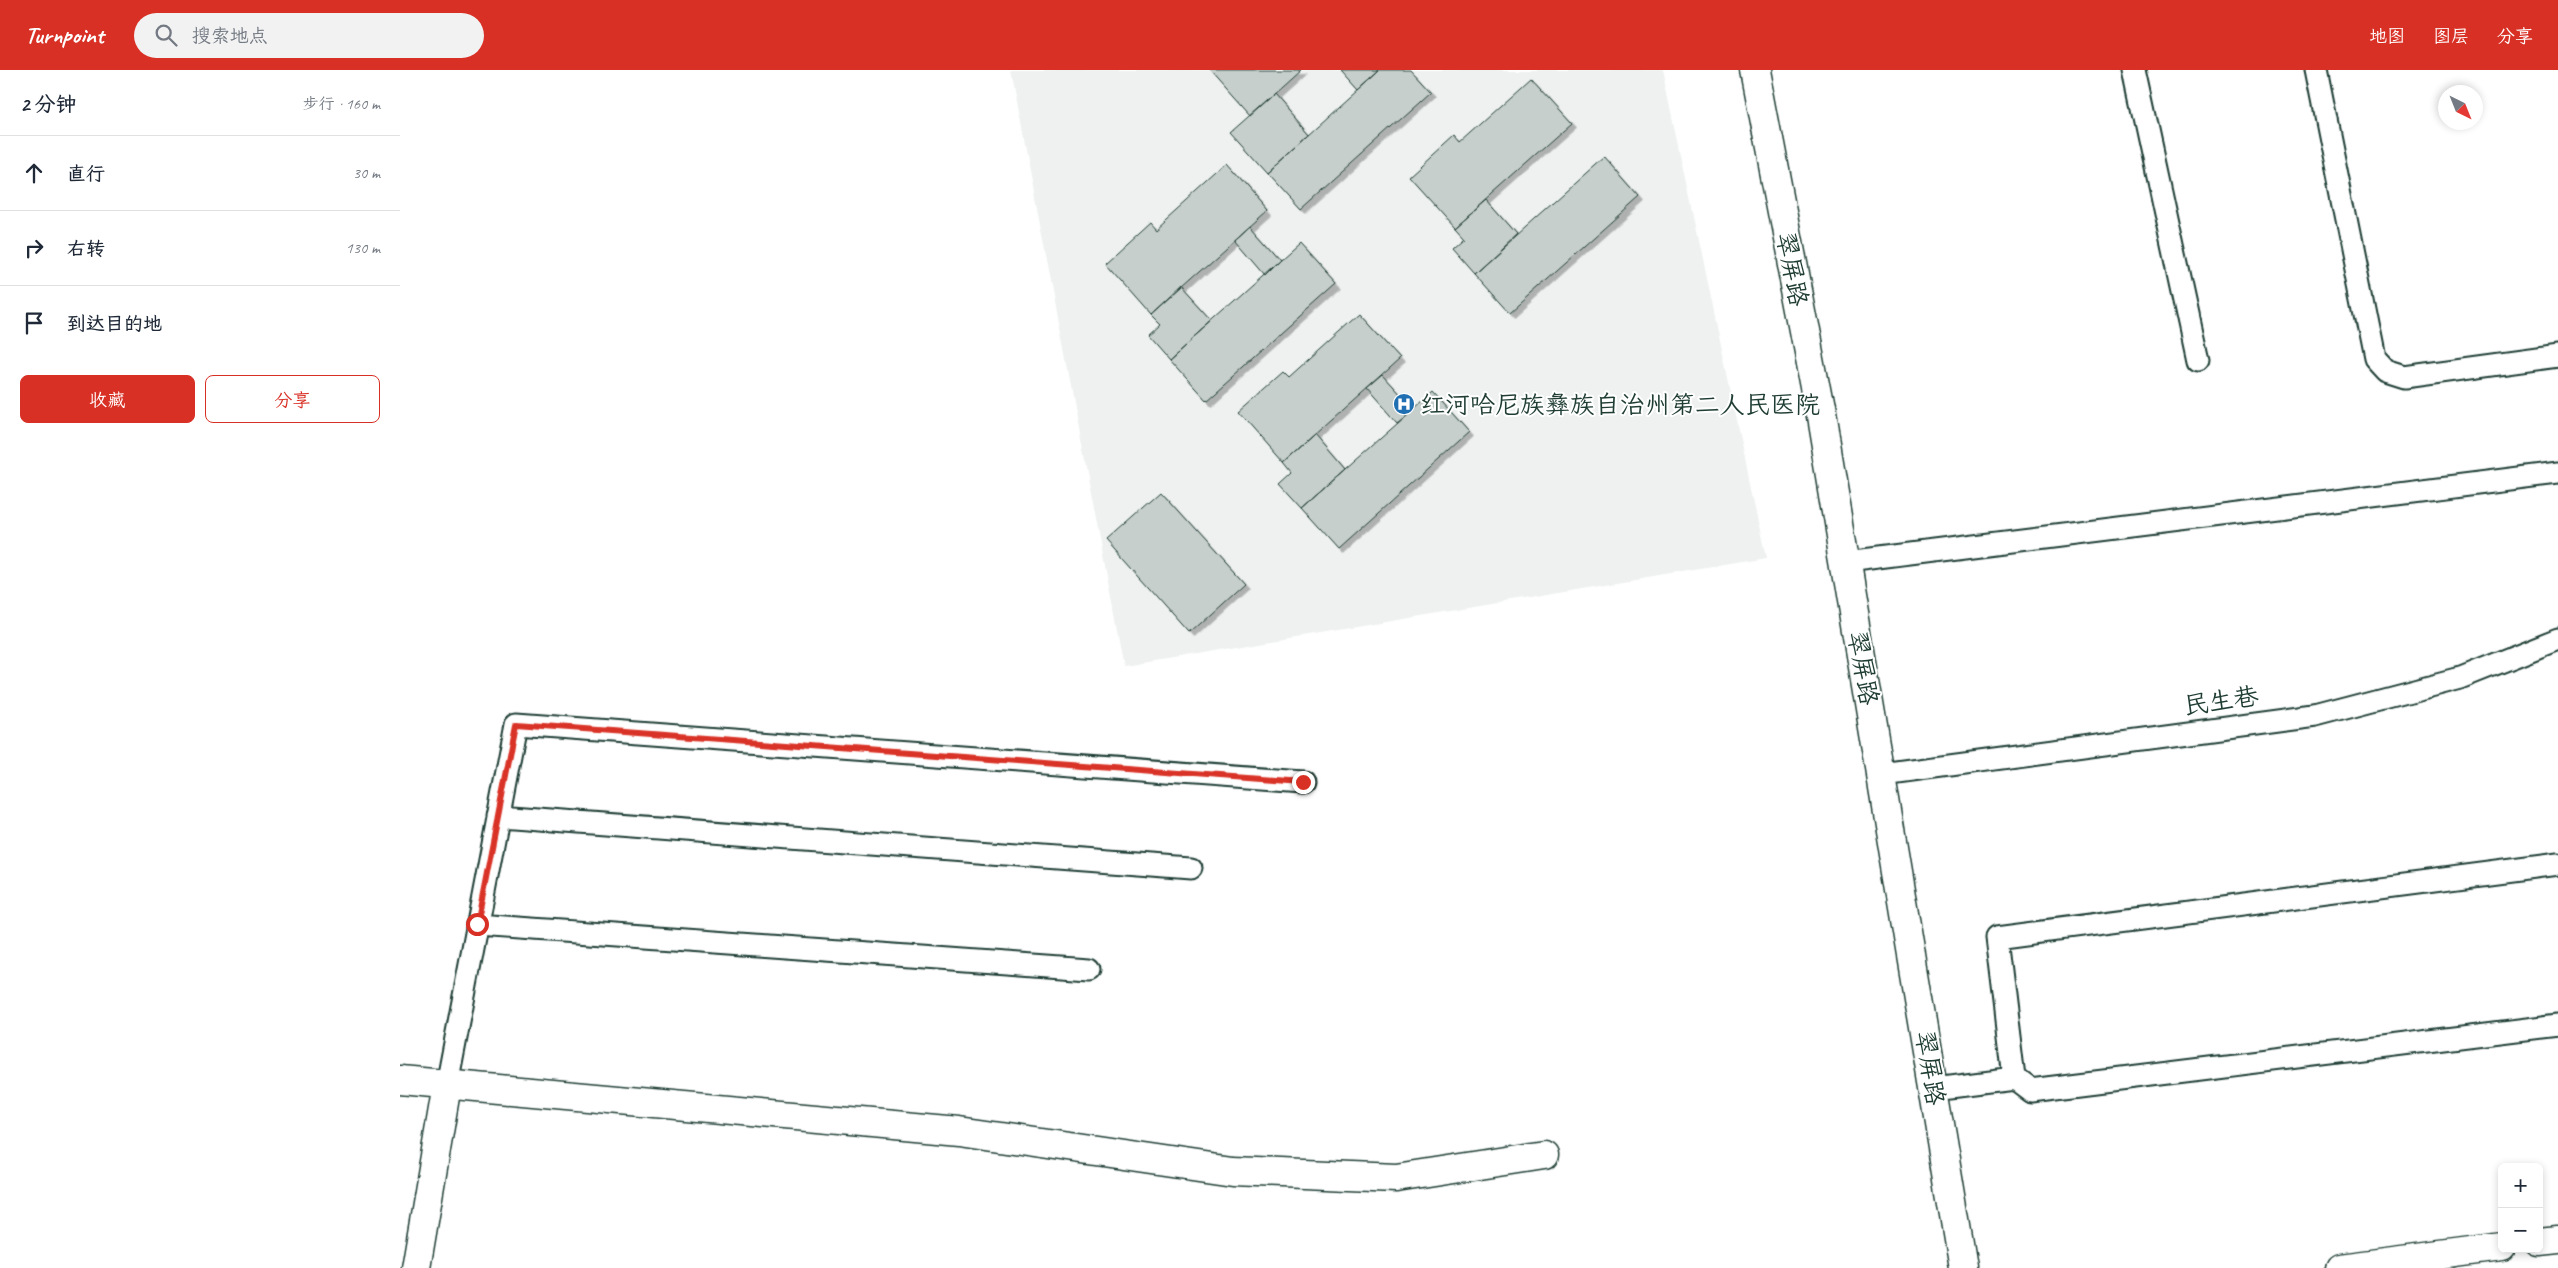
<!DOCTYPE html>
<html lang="zh">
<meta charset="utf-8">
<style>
:root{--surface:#fff;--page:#f2f2f3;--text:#1f2937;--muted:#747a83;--line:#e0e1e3;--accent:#d93025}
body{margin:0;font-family:Caveat,"LXGW WenKai TC",sans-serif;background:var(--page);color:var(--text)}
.controls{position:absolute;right:15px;bottom:15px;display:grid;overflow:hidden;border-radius:8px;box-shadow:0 2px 8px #0003}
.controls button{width:45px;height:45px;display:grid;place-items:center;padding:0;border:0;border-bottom:1px solid var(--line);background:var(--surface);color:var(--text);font:25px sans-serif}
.compass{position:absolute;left:2038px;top:15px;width:45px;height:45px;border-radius:50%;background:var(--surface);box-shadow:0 2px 8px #0003;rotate:137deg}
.stop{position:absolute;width:15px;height:15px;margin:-11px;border:4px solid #d93025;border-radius:50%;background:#fff}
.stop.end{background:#d93025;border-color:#fff;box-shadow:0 1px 5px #0008}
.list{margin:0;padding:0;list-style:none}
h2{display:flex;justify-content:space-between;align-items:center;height:65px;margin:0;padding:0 20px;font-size:21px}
h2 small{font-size:16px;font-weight:400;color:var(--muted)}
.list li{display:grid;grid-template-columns:32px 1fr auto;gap:15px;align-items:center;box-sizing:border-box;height:75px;padding:0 20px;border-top:1px solid var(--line)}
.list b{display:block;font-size:19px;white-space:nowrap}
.list em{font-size:16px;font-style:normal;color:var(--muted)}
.actions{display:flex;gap:10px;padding:15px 20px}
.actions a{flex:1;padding:11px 0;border:1px solid var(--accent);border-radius:8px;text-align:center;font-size:18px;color:var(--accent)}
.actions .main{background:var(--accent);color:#fff}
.icon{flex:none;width:28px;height:28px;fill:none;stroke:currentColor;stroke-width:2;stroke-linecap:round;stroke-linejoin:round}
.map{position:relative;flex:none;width:2158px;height:1198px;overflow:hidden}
header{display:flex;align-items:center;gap:30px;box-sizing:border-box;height:70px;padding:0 25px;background:var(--accent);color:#fff}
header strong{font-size:24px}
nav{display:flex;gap:28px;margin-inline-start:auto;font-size:18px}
.search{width:350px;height:45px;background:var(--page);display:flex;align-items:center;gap:12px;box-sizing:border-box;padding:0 18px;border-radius:28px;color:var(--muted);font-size:19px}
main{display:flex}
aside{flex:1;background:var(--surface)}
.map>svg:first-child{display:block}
.built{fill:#eef1f0}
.building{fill:#c7cfcc;stroke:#1f3d34;filter:url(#shadow)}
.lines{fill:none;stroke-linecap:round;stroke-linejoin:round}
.service-casing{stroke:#1f3d34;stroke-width:25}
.minor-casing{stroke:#1f3d34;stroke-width:31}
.tertiary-casing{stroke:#1f3d34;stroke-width:31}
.secondary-casing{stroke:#1f3d34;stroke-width:31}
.service{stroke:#fff;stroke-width:21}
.minor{stroke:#fff;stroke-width:28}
.tertiary{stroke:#fff;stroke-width:28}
.secondary{stroke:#fff;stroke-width:28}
.route{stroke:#d93025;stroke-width:6}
.labels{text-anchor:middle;stroke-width:4;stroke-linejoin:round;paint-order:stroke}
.street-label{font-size:25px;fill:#1f3d34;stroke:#fff}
.poi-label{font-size:25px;fill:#1f3d34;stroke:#fff;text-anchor:start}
</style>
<header>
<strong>Turnpoint</strong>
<div class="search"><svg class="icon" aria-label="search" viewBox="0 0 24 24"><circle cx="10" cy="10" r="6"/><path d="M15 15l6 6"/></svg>搜索地点</div>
<nav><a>地图</a><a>图层</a><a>分享</a></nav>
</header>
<main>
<aside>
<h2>2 分钟<small>步行 · 160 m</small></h2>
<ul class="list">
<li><svg class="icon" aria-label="ahead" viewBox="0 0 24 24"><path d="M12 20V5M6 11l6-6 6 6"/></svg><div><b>直行</b></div><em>30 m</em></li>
<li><svg class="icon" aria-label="right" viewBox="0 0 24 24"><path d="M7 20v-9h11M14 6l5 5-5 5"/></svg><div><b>右转</b></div><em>130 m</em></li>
<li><svg class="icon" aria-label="arrive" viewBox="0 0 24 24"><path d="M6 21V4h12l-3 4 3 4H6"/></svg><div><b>到达目的地</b></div></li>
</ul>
<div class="actions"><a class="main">收藏</a><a>分享</a></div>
</aside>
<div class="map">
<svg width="2158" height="1198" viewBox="0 0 2158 1198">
<defs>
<filter id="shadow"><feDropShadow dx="4.5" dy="4.5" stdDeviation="0" flood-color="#0004"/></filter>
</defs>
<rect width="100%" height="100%" fill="#fff"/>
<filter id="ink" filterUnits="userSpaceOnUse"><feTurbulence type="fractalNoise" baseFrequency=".02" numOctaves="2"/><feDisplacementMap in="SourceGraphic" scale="10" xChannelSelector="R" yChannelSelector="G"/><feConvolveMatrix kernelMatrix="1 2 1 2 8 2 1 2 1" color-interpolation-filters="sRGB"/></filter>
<g filter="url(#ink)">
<path class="built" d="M611,0h652l103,488 -642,108z"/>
<path class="building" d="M811,0h90l-51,46 -40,-45z
M940,0h40l-22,20z
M980,0h31l20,22 -130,117 -34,-37z
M1131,8l41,45 -117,104 -46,-51 45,-41 6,7z
M874,24l35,40 -42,38 -36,-40z
M1204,86l36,41 -130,116 -36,-40z
M827,95l40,46 -116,104 -46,-52 45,-41 6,7z
M1086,130l30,34 -42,39 -22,-25 12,-11 -9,-10z
M850,156l30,34 -15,15 -30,-35z
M899,173l37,41 -130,116 -37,-41z
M781,217l31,34 -43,38 -21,-24 12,-11 -9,-9z
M959,244l41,45 -116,104 -46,-52 45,-40 6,6z
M983,305l31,34 -17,14 -30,-34z
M1033,322l36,40 -130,117 -37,-41z
M915,365l30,35 -43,38 -22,-24 12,-11 -8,-10z
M761,422l83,92 -55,50 -83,-93z"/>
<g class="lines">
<g class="service-casing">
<path id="service" d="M1735,0l63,290
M1916,0l58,289 11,12 19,6 154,-21
M1446,492l712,-89
M1482,704l433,-58 145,-38 98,-39
M98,746l693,52
M77,855l612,44
M1614,1008l-17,-141 561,-73
M47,1015l69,-361 787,58
M1534,1018l80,-10 16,12 528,-65"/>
</g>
<g class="minor-casing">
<path id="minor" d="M0,1010l559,51 274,40 163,7 148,-23
M16,1198l31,-183"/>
</g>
<g class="tertiary-casing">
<path id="tertiary" d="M1355,0l66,345 142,853"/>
</g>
<g class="secondary-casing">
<path id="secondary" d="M2139,1172l19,-2
M1939,1198l163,-21"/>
</g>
<use href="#service" class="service"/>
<use href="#minor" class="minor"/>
<use href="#tertiary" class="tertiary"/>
<use href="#secondary" class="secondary"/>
</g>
</g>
<g class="lines" filter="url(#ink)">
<path class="route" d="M77,854l39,-200 787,58"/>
</g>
<defs>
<g id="hospital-disc" transform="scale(1.125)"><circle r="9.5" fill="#1f6fb2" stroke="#fff"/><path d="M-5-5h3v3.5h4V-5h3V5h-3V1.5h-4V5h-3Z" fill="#fff"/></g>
</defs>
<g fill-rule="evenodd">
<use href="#hospital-disc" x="1004" y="334"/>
</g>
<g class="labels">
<g class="street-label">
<text transform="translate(1393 199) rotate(79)" y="9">翠屏路</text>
<text transform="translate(1464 598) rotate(80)" y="9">翠屏路</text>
<text transform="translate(1821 630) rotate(-8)" y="9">民生巷</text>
<text transform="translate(1531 998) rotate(81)" y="9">翠屏路</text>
</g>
<g class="poi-label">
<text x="1020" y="343">红河哈尼族彝族自治州第二人民医院</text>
</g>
</g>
</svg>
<div class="controls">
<button>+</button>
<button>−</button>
</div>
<svg class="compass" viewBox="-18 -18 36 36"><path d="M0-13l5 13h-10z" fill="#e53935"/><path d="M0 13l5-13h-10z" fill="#747a83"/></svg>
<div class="stop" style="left:77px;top:854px"></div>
<div class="stop end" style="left:903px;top:712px"></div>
</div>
</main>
